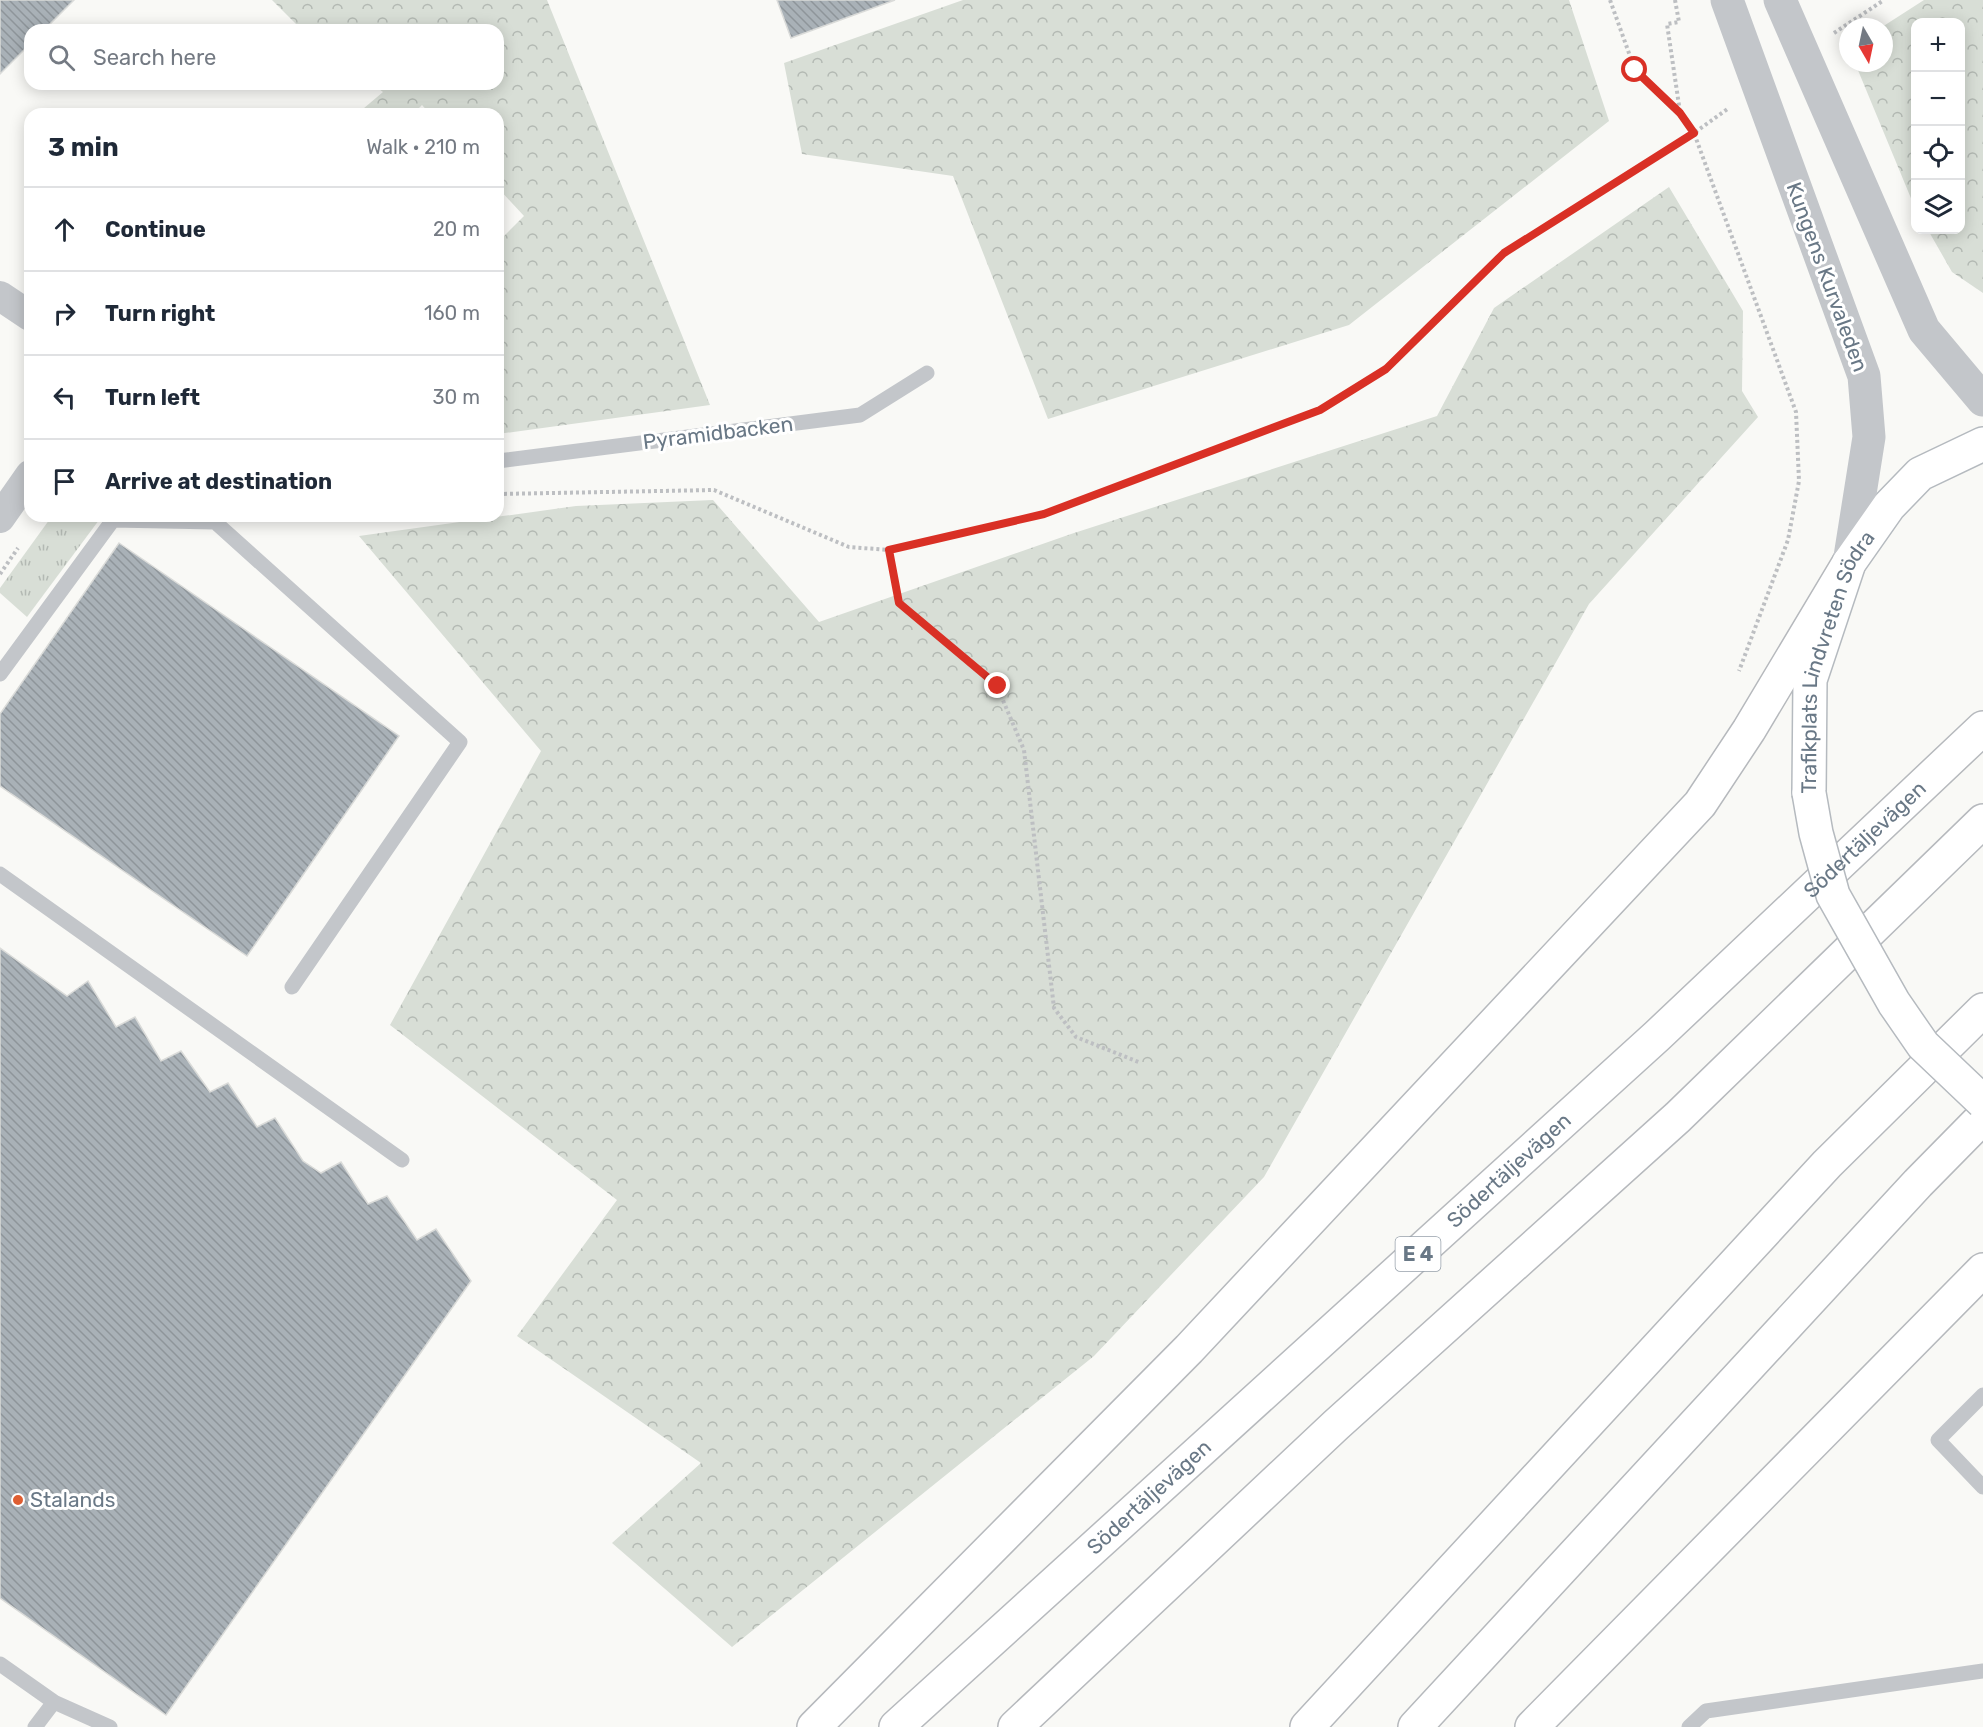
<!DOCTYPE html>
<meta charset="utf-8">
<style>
:root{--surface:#fff;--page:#f6f6f7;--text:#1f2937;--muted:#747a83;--line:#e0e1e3}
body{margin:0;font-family:Rubik,sans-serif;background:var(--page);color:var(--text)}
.controls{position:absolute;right:18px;top:18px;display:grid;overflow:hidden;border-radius:12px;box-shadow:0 3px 15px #0003}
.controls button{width:54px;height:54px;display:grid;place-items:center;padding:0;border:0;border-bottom:2px solid var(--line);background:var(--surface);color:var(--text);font:30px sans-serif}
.compass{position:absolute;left:1839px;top:18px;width:54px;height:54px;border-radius:50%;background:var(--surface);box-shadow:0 3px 15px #0003;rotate:171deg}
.stop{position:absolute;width:18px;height:18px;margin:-14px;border:4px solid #d93025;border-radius:50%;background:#fff}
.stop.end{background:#d93025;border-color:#fff;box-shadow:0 2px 6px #0008}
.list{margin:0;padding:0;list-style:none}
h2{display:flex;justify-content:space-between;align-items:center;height:78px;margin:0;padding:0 24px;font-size:26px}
h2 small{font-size:20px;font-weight:400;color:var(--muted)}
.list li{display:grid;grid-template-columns:39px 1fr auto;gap:18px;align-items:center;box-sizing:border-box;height:84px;padding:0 24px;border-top:2px solid var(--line)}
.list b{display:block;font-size:22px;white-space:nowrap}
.list em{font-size:20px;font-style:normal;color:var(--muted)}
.icon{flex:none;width:33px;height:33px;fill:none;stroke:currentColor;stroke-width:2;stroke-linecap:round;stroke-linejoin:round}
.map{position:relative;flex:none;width:1983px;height:1727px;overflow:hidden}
.search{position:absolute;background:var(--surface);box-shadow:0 3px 15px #0003;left:24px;top:24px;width:480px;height:66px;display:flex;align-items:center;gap:15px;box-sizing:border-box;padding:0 21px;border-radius:18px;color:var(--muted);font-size:22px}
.panel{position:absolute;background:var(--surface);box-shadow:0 3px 15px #0003;left:24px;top:108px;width:480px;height:414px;border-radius:18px}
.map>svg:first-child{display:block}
.grass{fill:url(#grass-tufts)}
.forest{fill:url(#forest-crowns)}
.building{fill:url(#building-back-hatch);stroke:#dadbd9;stroke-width:1.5}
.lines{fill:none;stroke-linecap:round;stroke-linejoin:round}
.secondary-casing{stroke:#b5babf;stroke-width:36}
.motorway-casing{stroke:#b6b9bd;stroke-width:36}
.path{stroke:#bdbfc2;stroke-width:4;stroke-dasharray:3 3;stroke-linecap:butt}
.service{stroke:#c3c6ca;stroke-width:15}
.minor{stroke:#c3c6ca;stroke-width:30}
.tertiary{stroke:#c3c6ca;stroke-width:33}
.secondary{stroke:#fff;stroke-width:33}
.motorway{stroke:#fff;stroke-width:33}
.secondary-bridge-casing{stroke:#b5babf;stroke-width:36;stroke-linecap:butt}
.secondary-bridge{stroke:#fff;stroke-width:33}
.route{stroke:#d93025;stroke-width:8}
.poi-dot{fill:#de5e32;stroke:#fff;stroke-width:2}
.labels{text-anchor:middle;stroke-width:6;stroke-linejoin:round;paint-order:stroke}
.shield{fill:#fff;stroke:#96a0aa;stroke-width:1.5}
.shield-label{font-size:20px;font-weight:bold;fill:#697886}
.street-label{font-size:21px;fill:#697886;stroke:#fff}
.poi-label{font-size:21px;fill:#697886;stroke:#fff;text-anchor:start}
</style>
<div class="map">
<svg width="1983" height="1727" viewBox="0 0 1983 1727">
<defs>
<pattern id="grass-tufts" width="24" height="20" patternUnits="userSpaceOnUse" patternTransform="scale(1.5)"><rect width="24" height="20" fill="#d8ded6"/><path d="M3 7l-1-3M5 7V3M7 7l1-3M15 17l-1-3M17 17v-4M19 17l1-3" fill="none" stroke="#b3b9b3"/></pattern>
<pattern id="forest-crowns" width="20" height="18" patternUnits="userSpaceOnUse" patternTransform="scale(1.5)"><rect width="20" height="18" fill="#d8ded6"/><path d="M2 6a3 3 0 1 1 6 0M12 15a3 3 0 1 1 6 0" fill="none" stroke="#b3b9b3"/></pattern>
<pattern id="building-back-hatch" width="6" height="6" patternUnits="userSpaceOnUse" patternTransform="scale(1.5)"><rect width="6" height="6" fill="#a9b1b7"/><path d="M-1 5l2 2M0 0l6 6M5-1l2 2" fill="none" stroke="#8e959a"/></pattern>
</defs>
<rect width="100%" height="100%" fill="#f9f9f6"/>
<path class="grass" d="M52,516h50l-75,101 -27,-24v-5z"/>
<path class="forest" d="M272,0h275l163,405 -212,29v-192l26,-26 -26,-28v-74h-68l-8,-9 -9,9h-56l26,-22 -11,-8h126v-54h-196z
M963,0h606l40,121 -260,204 -301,94 -95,-243 -151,-22 -18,-91z
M1924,0h59v293l-31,-21 -24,-42h32v-208h-44l-1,186 -60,-145h29l-2,-36z
M1669,187l74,124 -1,80 16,26 -169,187 -325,573 -170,179 -362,291 -120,-104 89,-80 -184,-127 100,-136 -227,-175 151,-274 -182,-215 217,-30 137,-6 106,122 252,-88 366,-118 57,-108z"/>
<path class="building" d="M0,0h74l-30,30h-14v14l-30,30z
M777,0h118l-104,38z
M119,543l280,193 -152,220 -247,-170v-72z
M0,948l67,48 21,-15 28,46 19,-10 26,44 20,-10 29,41 18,-9 29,44 18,-9 28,43 18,12 20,-11 27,42 19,-8 30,44 19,-11 35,52 -305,434 -166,-117z"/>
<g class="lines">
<g class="secondary-casing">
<g id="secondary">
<path id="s1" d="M1809,793l1,-113 39,-117 40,-57 31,-32 63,-30"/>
</g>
</g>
<g class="motorway-casing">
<g id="motorway">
<path d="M814,1727l375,-378 511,-545 49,-74 100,-167"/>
<path id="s2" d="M896,1727l761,-691 326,-308"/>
<path d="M1015,1727l321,-302 342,-308 305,-296"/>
<path d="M1307,1727l520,-563 156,-154"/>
<path d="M1415,1727l503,-544 65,-66"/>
<path d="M1532,1727l451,-457"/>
</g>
</g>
<path class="path" d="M1610,0l25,70 45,43 14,20 102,279 3,69 -11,59 -49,131
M1675,0l4,22 -12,2 13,88
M1834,33l50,-33
M498,494l216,-4 135,57 40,3 155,-36 276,-104 66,-42 118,-115 190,-120 35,-25
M889,550l10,53 98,83 27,64 30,258 22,29 65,26
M0,574l18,-26"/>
<path class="service" d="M498,461l362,-46 67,-42
M0,674l113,-154 102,2 245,220 -168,245
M0,874l402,286
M1983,1395l-45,45 45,47
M0,1664l54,38
M35,1727l19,-25 56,25
M1689,1727l17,-16 277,-40"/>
<path class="minor" d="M0,296l30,20
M0,518l30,-43"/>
<path class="tertiary" d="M1727,0l137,376 5,61 -20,126
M1780,0l144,330 59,70"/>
<use href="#secondary" class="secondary"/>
<use href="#motorway" class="motorway"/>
<g class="secondary-bridge-casing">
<path id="secondary-bridge" d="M1809,793l7,40 17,62 61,108 29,42 60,57"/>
</g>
<use href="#secondary-bridge" class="secondary-bridge"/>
</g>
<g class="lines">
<path class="route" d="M998,686l-99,-83 -10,-53 155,-36 276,-104 66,-41 118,-116 190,-120 -14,-20 -45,-43"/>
</g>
<circle class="poi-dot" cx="18" cy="1500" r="6"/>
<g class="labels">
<rect class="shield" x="1395.5" y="1237" width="45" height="34" rx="4.5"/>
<g class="shield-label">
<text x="1418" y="1261">E 4</text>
</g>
<g class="street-label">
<text transform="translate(1827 277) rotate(70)" y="7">Kungens Kurvaleden</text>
<text transform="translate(718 433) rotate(-7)" y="7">Pyramidbacken</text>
<text dy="7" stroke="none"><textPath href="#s1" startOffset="136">Trafikplats Lindvreten Södra</textPath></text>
<text dy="7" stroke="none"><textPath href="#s2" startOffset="1314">Södertäljevägen</textPath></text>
<text dy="7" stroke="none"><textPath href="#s2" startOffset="828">Södertäljevägen</textPath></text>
<text dy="7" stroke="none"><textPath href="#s2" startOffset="342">Södertäljevägen</textPath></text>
</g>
<g class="poi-label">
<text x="30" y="1507">Stalands</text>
</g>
</g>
</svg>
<div class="controls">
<button>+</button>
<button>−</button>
<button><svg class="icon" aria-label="locate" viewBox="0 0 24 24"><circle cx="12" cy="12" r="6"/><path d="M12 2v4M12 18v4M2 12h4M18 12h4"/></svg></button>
<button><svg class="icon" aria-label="layers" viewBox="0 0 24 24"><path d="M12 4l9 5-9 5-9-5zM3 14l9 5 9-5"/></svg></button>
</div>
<svg class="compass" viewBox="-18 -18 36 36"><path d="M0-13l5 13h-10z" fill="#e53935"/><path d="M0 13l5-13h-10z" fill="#747a83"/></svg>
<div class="stop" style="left:1635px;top:70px"></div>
<div class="stop end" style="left:998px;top:686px"></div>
<div class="search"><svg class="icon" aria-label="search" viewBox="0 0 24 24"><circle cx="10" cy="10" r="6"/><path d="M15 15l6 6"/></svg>Search here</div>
<section class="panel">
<h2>3 min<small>Walk · 210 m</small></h2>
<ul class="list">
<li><svg class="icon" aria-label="ahead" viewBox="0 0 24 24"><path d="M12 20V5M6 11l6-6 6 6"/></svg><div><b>Continue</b></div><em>20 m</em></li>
<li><svg class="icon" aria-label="right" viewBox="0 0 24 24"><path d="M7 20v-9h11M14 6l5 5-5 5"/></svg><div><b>Turn right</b></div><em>160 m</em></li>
<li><svg class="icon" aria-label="left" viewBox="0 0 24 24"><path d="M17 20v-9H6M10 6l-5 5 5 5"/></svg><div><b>Turn left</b></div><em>30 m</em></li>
<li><svg class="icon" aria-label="arrive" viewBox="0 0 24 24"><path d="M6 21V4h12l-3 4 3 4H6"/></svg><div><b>Arrive at destination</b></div></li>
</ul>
</section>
</div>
